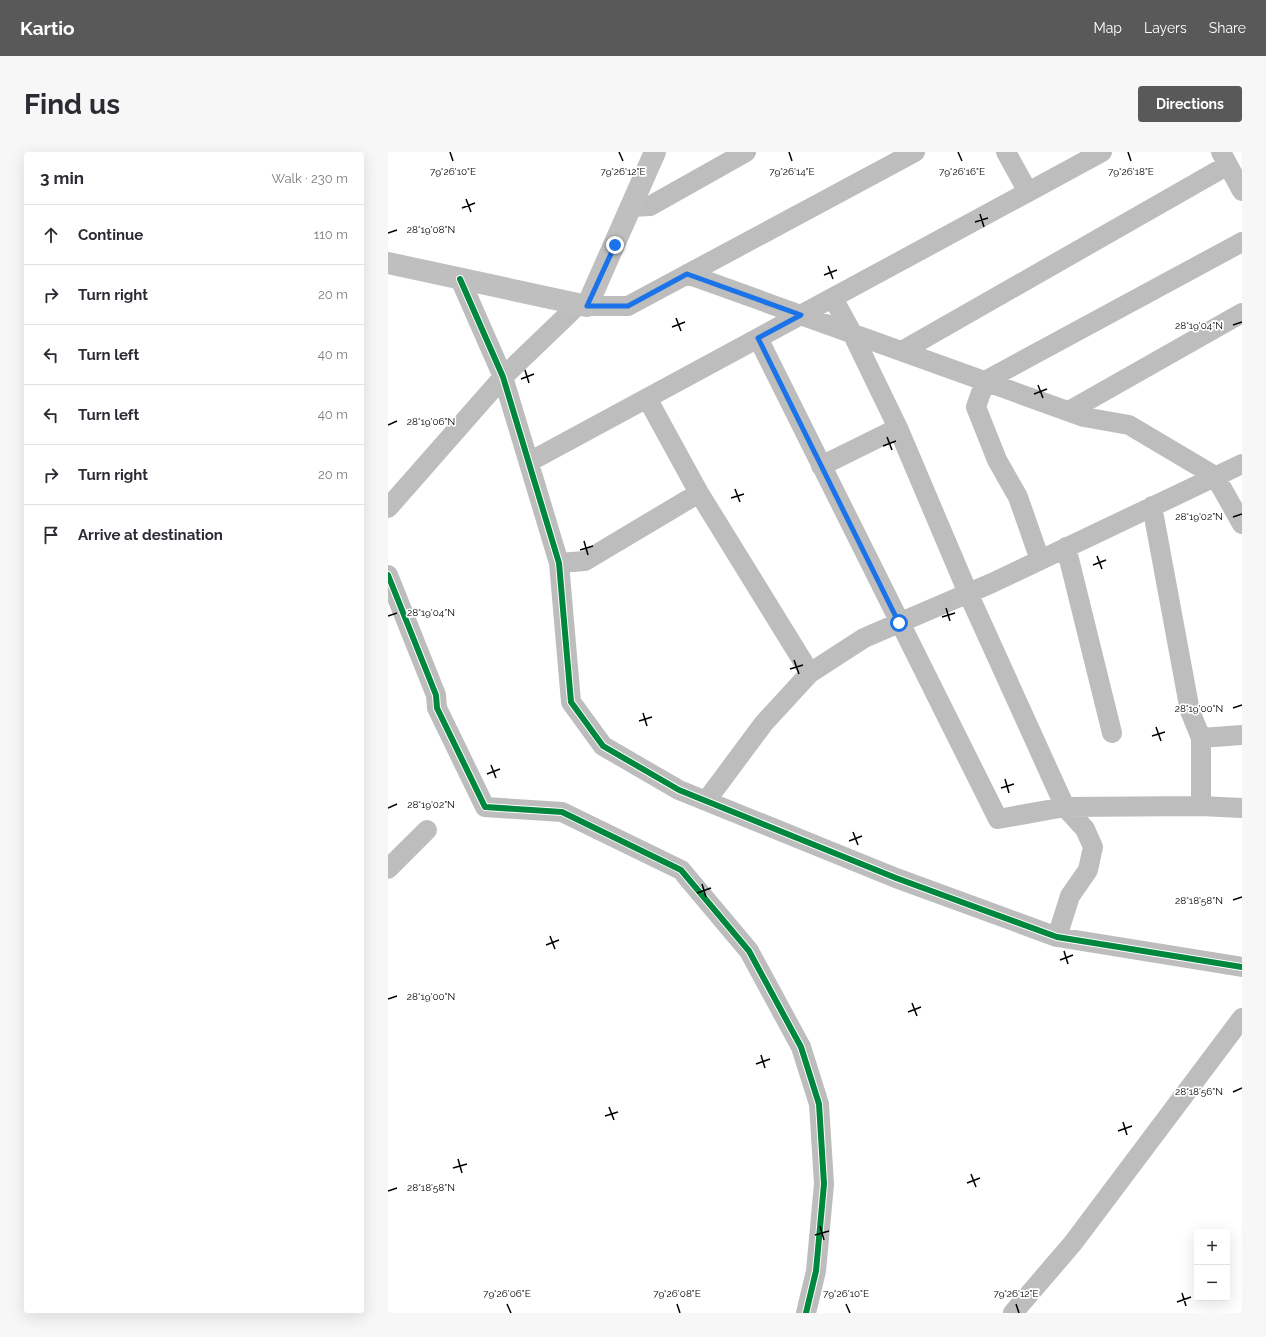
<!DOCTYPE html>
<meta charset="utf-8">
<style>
:root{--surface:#fff;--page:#f7f7f7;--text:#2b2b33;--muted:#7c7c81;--line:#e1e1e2;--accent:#595959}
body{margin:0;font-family:Raleway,sans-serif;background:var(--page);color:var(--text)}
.controls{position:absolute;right:12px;bottom:12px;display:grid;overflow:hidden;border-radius:4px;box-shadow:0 4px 16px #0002}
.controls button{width:36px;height:36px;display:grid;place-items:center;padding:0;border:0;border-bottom:1px solid var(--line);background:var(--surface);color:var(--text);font:20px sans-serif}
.stop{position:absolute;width:12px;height:12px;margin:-9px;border:3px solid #1a73e8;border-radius:50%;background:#fff}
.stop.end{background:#1a73e8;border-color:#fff;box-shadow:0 1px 4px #0008}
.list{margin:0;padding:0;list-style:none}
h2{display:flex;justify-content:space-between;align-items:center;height:52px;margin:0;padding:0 16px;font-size:17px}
h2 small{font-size:13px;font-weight:400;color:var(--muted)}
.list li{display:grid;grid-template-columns:26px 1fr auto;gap:12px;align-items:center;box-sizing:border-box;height:60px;padding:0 16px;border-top:1px solid var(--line)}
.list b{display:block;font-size:15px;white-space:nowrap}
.list em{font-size:13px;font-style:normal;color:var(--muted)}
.icon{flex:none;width:22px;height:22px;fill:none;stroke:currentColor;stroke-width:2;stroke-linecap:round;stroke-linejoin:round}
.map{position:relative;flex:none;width:854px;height:1161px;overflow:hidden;border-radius:4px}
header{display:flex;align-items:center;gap:24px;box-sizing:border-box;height:56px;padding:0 20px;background:var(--accent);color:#fff}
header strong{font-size:19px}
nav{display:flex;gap:22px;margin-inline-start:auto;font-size:14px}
.intro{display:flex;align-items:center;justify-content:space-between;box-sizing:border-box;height:96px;padding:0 24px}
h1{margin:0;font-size:28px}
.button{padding:10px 18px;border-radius:4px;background:var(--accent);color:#fff;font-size:14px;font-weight:700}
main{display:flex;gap:24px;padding:0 24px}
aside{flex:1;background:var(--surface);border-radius:4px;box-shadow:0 4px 16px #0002}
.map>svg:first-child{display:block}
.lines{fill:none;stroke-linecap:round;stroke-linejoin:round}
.street{stroke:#bdbdbd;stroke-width:20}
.secondary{stroke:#bfbfbf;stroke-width:22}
.cycleway-casing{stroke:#fff;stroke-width:8}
.cycleway{stroke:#00873e;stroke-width:6}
.route{stroke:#1a73e8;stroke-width:5}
.ticks{fill:none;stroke:#000;stroke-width:1.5}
.ticks-label{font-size:10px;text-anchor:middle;fill:#000;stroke:#fff;stroke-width:3.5;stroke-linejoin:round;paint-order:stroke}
</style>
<header>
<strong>Kartio</strong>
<nav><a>Map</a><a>Layers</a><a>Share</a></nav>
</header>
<div class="intro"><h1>Find us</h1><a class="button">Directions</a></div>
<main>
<aside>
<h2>3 min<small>Walk · 230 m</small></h2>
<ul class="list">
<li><svg class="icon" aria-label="ahead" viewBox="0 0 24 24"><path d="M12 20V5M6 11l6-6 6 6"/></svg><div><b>Continue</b></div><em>110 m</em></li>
<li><svg class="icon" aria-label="right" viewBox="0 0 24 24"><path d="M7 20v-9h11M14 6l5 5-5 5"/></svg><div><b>Turn right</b></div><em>20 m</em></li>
<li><svg class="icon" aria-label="left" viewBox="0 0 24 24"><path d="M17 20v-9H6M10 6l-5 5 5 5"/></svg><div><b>Turn left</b></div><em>40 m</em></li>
<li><svg class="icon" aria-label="left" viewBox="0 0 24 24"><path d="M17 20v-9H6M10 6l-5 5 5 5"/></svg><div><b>Turn left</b></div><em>40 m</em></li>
<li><svg class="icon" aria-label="right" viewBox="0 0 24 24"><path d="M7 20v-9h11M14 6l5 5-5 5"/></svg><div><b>Turn right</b></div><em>20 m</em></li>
<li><svg class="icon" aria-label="arrive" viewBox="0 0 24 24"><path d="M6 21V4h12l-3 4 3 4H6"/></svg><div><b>Arrive at destination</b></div></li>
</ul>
</aside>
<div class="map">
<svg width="854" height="1161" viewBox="0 0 854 1161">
<rect width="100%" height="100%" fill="#fff"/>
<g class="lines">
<path class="street" d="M618,0l22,40
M833,0l21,39
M243,55l19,-1 96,-54
M299,122l397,143 45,8 86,51 27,48
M72,127l43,98 56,186 12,139 32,44 76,44 217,88 161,59 185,30
M445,146l19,35 46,95 70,165 97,214 20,22 8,18 -5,23 -18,26 -13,41
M199,154h41l287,-154
M370,186l240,481 67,-12 136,-1 41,2
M514,199l326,-186
M259,246l52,95 111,180
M681,259l173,-98
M141,310l573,-310
M433,314l77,-38
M764,354l38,205 11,27v68
M0,356l115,-131 76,-73
M678,395l46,186
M652,408l-22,-63 -21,-37 -21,-53 9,-26 257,-139
M171,411l26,-2 114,-68
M0,423l48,120 1,13 48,99 77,5 119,58 68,81 52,96 18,57 5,80 -8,87 -10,42
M813,586l41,-3
M318,649l58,-78 46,-50 54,-35 128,-55 250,-119
M0,717l39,-39
M625,1161l60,-70 169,-225"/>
<path class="secondary" d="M0,111l199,43 68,-154"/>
<g class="cycleway-casing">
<path id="cycleway" d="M72,127l43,98 56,186 12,139 32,44 76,44 217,88 161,59 185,30
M0,423l48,120 1,13 48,99 77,5 119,58 68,81 52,96 18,57 5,80 -8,87 -10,42"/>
</g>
<use href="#cycleway" class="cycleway"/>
</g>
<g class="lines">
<path class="route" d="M227,93l-28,61h41l59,-32 114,41 -43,23 141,285"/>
</g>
<path class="ticks" d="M62,0l3,9M231,0l4,9M401,0l3,9M570,0l4,9M740,0l3,9M78,47l5,13M74,56l13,-5M592,62l4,13M587,70l13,-4M0,81l9,-3M440,114l5,13M436,123l13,-5M288,166l5,13M845,173l9,-3M284,175l13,-5M137,218l4,13M133,227l13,-5M650,233l5,13M646,242l13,-5M0,273l9,-4M499,285l5,13M495,294l13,-5M347,337l5,13M343,346l13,-4M845,365l9,-3M196,389l4,14M192,398l13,-4M709,404l5,13M705,413l13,-5M558,456l4,13M0,464l9,-3M554,465l13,-4M406,508l5,14M402,517l13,-4M845,556l9,-3M255,561l4,13M251,569l13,-4M768,575l5,14M764,584l13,-4M103,613l5,13M99,622l13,-5M617,627l4,14M613,636l13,-4M0,656l9,-4M465,680l5,13M461,689l13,-5M314,732l4,13M309,741l14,-5M845,748l9,-3M162,784l5,13M158,793l13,-5M676,799l4,13M672,808l13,-5M0,847l9,-3M524,851l5,13M520,860l13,-5M373,903l4,13M368,912l14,-5M845,940l9,-4M221,955l5,13M217,964l13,-4M735,970l4,13M730,979l14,-5M70,1007l4,14M65,1016l14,-4M583,1022l5,13M579,1031l13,-5M0,1039l9,-3M432,1074l4,14M427,1083l14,-4M794,1141l4,13M789,1150l14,-5M119,1152l4,9M289,1152l3,9M458,1152l4,9M628,1152l3,9"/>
<g class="ticks-label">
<text x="65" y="23">79°26'10"E</text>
<text x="235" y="23">79°26'12"E</text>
<text x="404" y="23">79°26'14"E</text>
<text x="743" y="23">79°26'18"E</text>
<text x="574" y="23">79°26'16"E</text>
<text x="43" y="81">28°19'08"N</text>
<text x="811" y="177">28°19'04"N</text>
<text x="43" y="273">28°19'06"N</text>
<text x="811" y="368">28°19'02"N</text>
<text x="43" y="464">28°19'04"N</text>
<text x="811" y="560">28°19'00"N</text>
<text x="43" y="656">28°19'02"N</text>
<text x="811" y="752">28°18'58"N</text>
<text x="43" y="848">28°19'00"N</text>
<text x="811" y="943">28°18'56"N</text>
<text x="43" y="1039">28°18'58"N</text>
<text x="119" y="1145">79°26'06"E</text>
<text x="289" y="1145">79°26'08"E</text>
<text x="458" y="1145">79°26'10"E</text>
<text x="628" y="1145">79°26'12"E</text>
</g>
</svg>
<div class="controls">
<button>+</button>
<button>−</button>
</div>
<div class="stop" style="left:511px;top:471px"></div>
<div class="stop end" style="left:227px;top:93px"></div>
</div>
</main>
